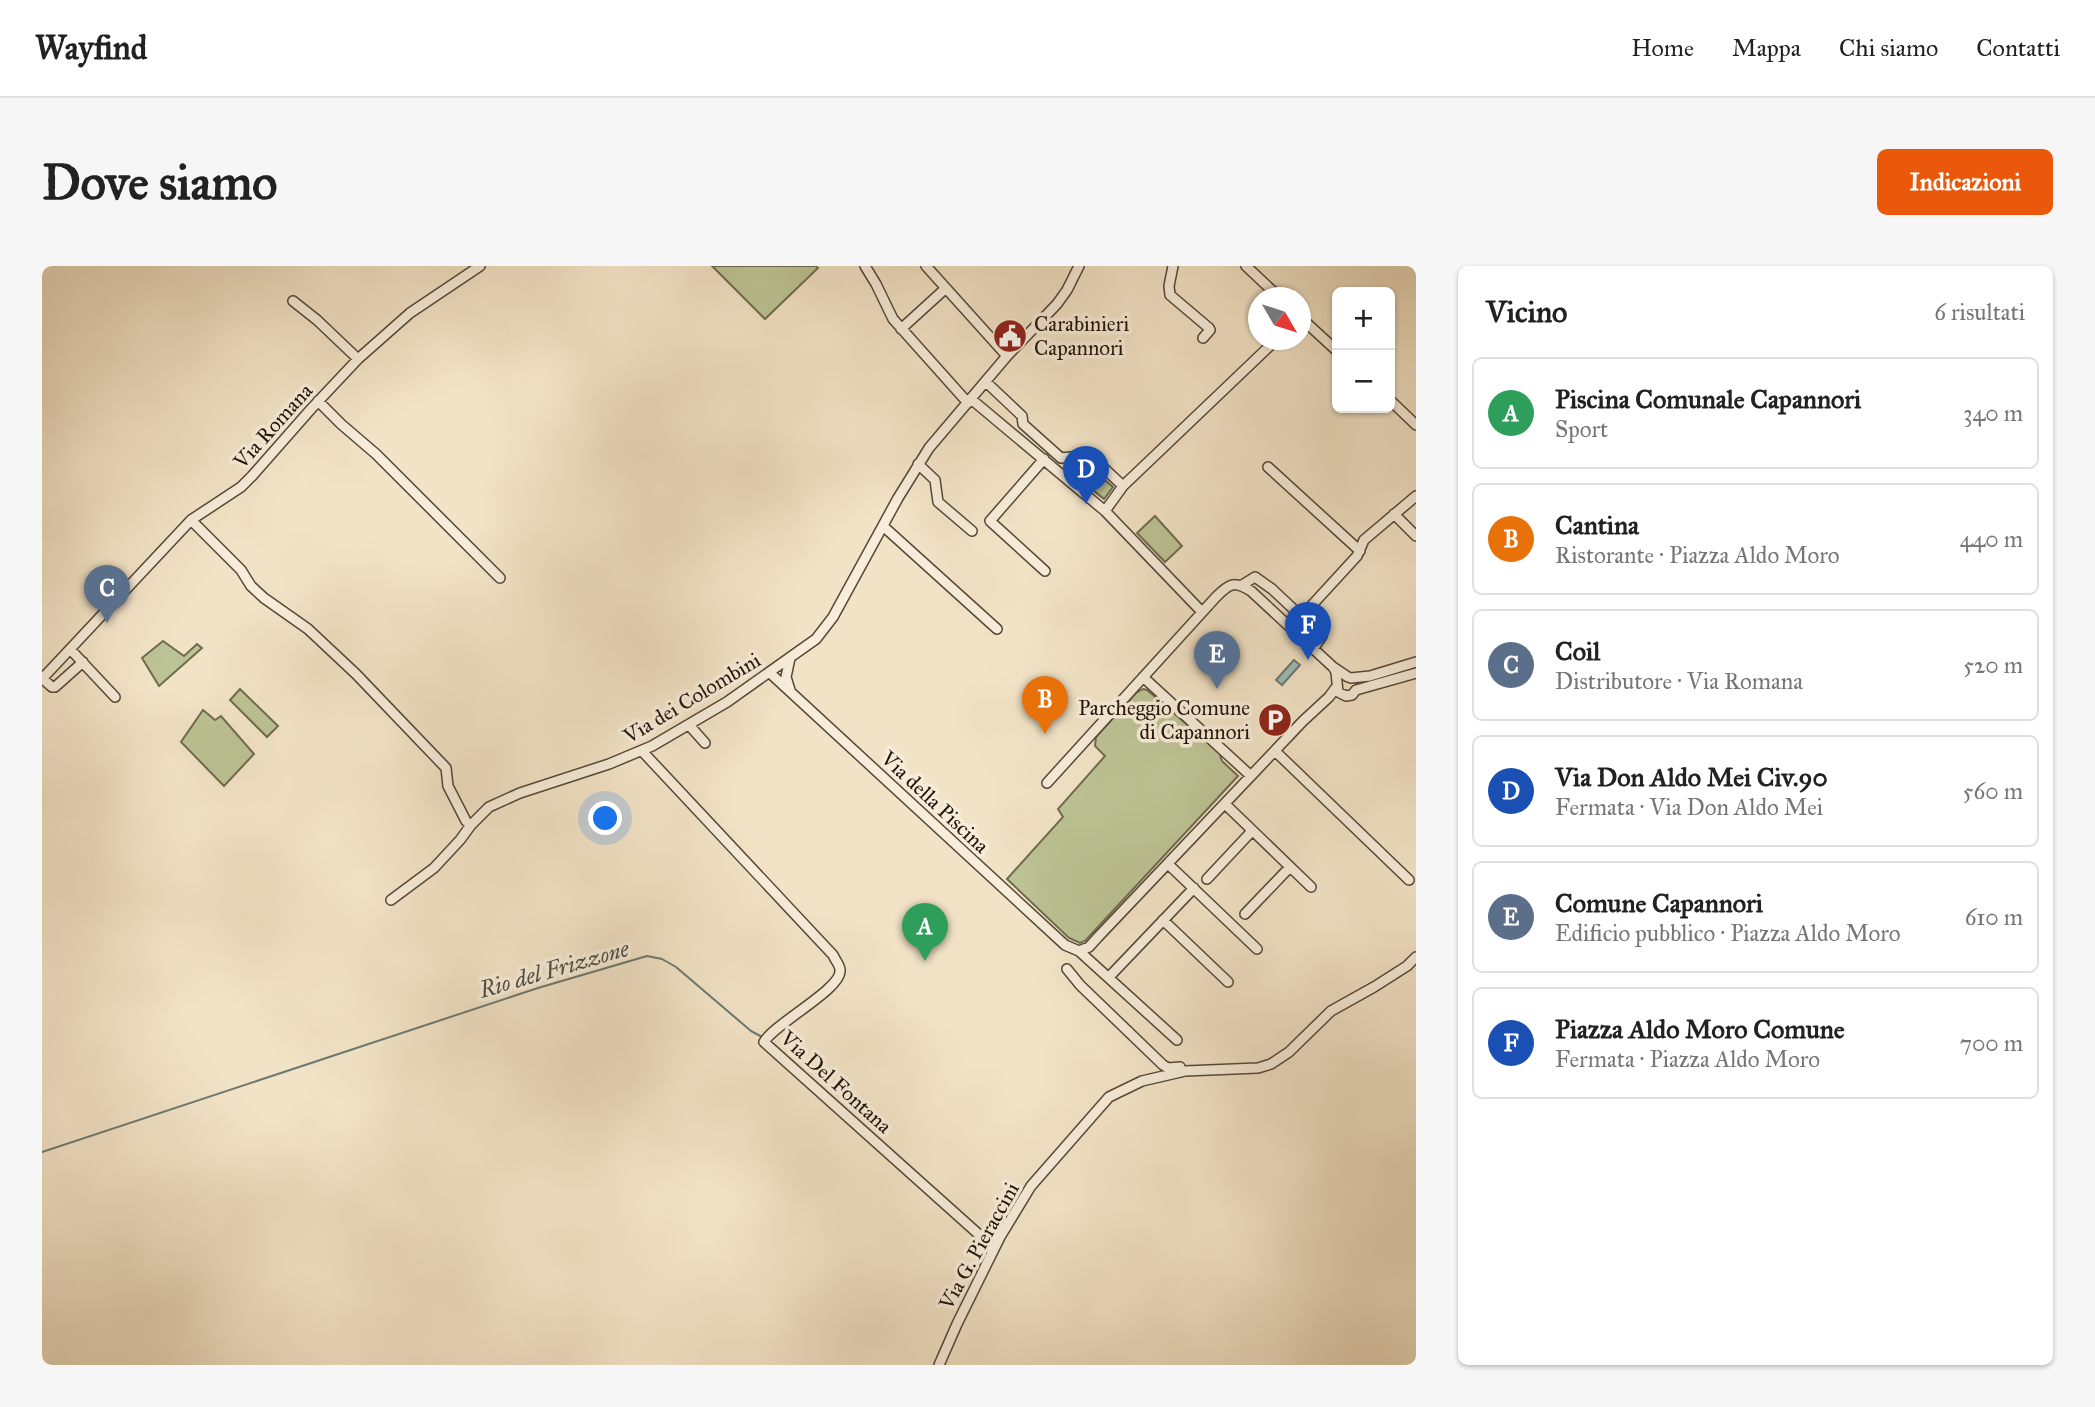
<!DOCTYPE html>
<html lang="it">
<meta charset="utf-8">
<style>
:root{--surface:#fff;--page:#f6f6f6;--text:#222;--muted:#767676;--line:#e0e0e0;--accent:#ea580c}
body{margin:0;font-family:"IM FELL Great Primer",serif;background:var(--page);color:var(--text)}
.controls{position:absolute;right:21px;top:21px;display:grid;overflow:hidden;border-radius:10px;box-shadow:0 2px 5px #0004}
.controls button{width:63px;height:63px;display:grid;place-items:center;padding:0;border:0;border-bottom:2px solid var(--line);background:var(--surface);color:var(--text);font:35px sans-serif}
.compass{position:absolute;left:1206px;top:21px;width:63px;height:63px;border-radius:50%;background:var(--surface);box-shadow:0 2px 5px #0004;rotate:129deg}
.you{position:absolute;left:564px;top:553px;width:24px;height:24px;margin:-18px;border:5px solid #fff;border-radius:50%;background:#1a73e8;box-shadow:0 0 0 10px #1a73e833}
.badge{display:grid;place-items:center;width:46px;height:46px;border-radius:50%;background:var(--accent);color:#fff;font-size:23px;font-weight:700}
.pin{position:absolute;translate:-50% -58px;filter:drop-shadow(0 2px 4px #0008)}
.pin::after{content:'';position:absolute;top:37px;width:24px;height:21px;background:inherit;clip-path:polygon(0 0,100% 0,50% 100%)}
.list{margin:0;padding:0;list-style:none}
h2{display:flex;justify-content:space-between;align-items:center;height:91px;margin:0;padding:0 28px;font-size:30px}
h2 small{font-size:23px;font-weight:400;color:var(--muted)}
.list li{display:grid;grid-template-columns:46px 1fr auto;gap:21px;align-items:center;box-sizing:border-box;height:112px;margin:0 14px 14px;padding:0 14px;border:2px solid var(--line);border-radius:10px}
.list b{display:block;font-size:26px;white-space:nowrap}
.list p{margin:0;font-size:23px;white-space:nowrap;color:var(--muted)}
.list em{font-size:23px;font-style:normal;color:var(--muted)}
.map{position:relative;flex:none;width:1374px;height:1099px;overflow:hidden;border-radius:10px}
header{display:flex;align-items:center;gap:42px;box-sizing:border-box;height:98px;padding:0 35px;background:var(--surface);border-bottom:2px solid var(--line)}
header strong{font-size:33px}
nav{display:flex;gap:38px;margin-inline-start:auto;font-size:24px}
.intro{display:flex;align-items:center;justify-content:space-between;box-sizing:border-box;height:168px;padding:0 42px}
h1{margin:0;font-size:49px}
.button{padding:18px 32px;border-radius:10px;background:var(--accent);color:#fff;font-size:24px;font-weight:700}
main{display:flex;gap:42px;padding:0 42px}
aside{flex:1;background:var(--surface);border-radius:10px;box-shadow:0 2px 5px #0004}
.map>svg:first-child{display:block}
.green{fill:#bcc394;stroke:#6f6b4e;stroke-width:2}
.water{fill:#9cbdb9;stroke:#6b7972;stroke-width:2}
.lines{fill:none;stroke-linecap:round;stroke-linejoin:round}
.stream{stroke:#6b7972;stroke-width:2}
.minor-casing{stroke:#564737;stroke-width:12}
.minor{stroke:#f7edda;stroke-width:9}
.labels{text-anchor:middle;stroke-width:7;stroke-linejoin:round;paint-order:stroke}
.poi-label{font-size:21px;fill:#221307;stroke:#f7edda;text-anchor:start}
.street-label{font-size:21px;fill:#221307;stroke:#f7edda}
.water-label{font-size:23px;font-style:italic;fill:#4d4e45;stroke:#f7edda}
</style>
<header>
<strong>Wayfind</strong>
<nav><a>Home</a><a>Mappa</a><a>Chi siamo</a><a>Contatti</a></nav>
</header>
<div class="intro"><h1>Dove siamo</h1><a class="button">Indicazioni</a></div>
<main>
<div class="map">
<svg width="1374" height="1099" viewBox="0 0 1374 1099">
<rect width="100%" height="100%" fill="#f2e3c6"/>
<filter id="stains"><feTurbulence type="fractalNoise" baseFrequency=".00286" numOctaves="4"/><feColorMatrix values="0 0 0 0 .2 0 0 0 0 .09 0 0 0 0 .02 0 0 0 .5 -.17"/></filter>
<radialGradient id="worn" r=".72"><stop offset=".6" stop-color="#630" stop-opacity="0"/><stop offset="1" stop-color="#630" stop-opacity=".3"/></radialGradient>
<path class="green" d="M670,0h104l2,2 -53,51z
M1041,195l30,26 -9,12 -21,-17z
M1113,250l27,30 -17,16 -28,-29z
M121,375l21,15 13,-12 5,4 -43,38 -17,-28z
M198,423l38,37 -11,11 -37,-37z
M1101,423l4,1 72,62 3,9 16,15 -153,165 -5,2 -11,-5 -62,-59 56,-62 -5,-8 47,-53 -10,-10 1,-9 40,-44z
M161,444l12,10 6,-4 33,38 -30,32 -43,-44z"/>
<path class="water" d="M1252,394l6,5 -18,20 -6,-5z"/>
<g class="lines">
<path class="stream" d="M0,886l496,-164 109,-32 15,3 14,8 75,64 13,7"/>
<g class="minor-casing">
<path id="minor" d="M823,0l11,18 17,35 75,84
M884,0l81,90
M1131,0l-4,20 1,9 39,33 1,2 -7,8
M1204,0l34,32
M251,35l24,19 41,39
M1258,51l37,34
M859,63l45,-41
M944,116l36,34 1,8 38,34 29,-3 33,31
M929,133l134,112 97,101
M1348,134l26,25
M276,135l23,23 35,30 124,124
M1002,193l-54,62 55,50
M876,198l17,16 3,22 34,29
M1226,201l92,84
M1063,245l18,-25 153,-146
M1352,248l22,22
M149,254l50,50 10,16 13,12 44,31 48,45 90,94 2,18 18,35 5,4
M841,260l114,103
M1200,319l13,-8 17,12 50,47 -9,13
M1260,350l55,-60 7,-16 52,-44
M28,383l45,48
M1291,401l3,5 2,20 8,4 6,-1 4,-5 60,-17
M728,407l295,272 14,6 98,89
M1101,411l108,99
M1309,412l19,-2 46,-14
M0,413l149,-159 50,-33 11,-11 59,-67 47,-50 52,-46 70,-47
M1,413l9,8h3l28,-25
M748,424l-4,-13 4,-19
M647,459l16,18
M600,485l191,204c2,5 7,10 7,15 2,19 -65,53 -76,72l230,206
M1233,485l134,129
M1005,517l169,-186c13,-13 18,-17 35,-6l82,76 15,10
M1183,538l86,83
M1126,598l89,85
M1165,613l45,-48
M349,634l43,-32 26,-28 11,-15 18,-18 31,-14 89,-29 43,-18 75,-44 89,-63 17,-22 65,-119 31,-50 78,-92 50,-52 10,-14 12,-24
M1203,648l45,-47
M1121,654l65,62
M1037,685l10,-4 9,-10 205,-216 26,-24 8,-11
M1025,703l13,16 83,80 5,3 12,-1 1,5
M1067,711l85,-89
M897,1099l18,-41 43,-87 31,-51 78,-89 33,-16 43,-10 73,-3 13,-4 18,-12 42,-41 43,-24 33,-21 9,-9"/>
</g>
<use href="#minor" class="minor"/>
</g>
<defs>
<g id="civic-disc" transform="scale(1.75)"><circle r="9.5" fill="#8f2418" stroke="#f7edda"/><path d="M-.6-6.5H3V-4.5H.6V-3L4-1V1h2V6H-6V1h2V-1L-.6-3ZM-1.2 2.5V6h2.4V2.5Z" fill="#fff"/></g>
<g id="parking-disc" transform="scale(1.75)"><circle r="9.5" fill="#8f2418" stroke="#f7edda"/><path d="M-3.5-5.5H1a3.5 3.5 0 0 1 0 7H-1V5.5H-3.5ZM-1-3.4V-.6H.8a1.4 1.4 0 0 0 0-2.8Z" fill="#fff"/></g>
</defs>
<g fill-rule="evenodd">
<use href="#civic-disc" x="968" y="70"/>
<use href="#parking-disc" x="1233" y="454"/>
</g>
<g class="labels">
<g class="poi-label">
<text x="992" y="65">Carabinieri<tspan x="992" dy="24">Capannori</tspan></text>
<text x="1208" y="449" text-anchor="end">Parcheggio Comune<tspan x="1208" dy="24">di Capannori</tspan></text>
</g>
<g class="street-label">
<text transform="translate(231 160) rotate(-48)" y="7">Via Romana</text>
<text transform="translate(650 432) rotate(-31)" y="7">Via dei Colombini</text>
<text transform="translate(893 536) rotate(43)" y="7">Via della Piscina</text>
<text transform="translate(794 816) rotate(42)" y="7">Via Del Fontana</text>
<text transform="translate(937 980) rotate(-61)" y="7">Via G. Pieraccini</text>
</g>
<g class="water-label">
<text transform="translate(512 703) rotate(-16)" y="8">Rio del Frizzone</text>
</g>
</g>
<rect width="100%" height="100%" filter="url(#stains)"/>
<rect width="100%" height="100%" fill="url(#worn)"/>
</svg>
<div class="controls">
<button>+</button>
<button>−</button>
</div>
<svg class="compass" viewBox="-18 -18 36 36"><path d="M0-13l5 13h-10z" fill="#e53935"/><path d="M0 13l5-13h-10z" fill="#767676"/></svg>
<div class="you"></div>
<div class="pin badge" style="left:883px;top:695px;background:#2e9e5b">A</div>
<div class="pin badge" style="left:1003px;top:468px;background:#e8710a">B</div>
<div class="pin badge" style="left:65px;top:357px;background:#5c6f8a">C</div>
<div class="pin badge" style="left:1044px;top:238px;background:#1a4fb4">D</div>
<div class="pin badge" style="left:1175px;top:423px;background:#5c6f8a">E</div>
<div class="pin badge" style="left:1266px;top:394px;background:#1a4fb4">F</div>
</div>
<aside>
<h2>Vicino<small>6 risultati</small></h2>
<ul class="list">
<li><span class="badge" style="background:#2e9e5b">A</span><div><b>Piscina Comunale Capannori</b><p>Sport</p></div><em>340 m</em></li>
<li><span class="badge" style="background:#e8710a">B</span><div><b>Cantina</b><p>Ristorante · Piazza Aldo Moro</p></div><em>440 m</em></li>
<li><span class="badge" style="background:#5c6f8a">C</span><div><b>Coil</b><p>Distributore · Via Romana</p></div><em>520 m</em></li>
<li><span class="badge" style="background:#1a4fb4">D</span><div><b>Via Don Aldo Mei Civ.90</b><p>Fermata · Via Don Aldo Mei</p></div><em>560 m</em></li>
<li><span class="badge" style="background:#5c6f8a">E</span><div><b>Comune Capannori</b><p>Edificio pubblico · Piazza Aldo Moro</p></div><em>610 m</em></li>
<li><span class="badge" style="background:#1a4fb4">F</span><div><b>Piazza Aldo Moro Comune</b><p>Fermata · Piazza Aldo Moro</p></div><em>700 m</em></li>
</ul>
</aside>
</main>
